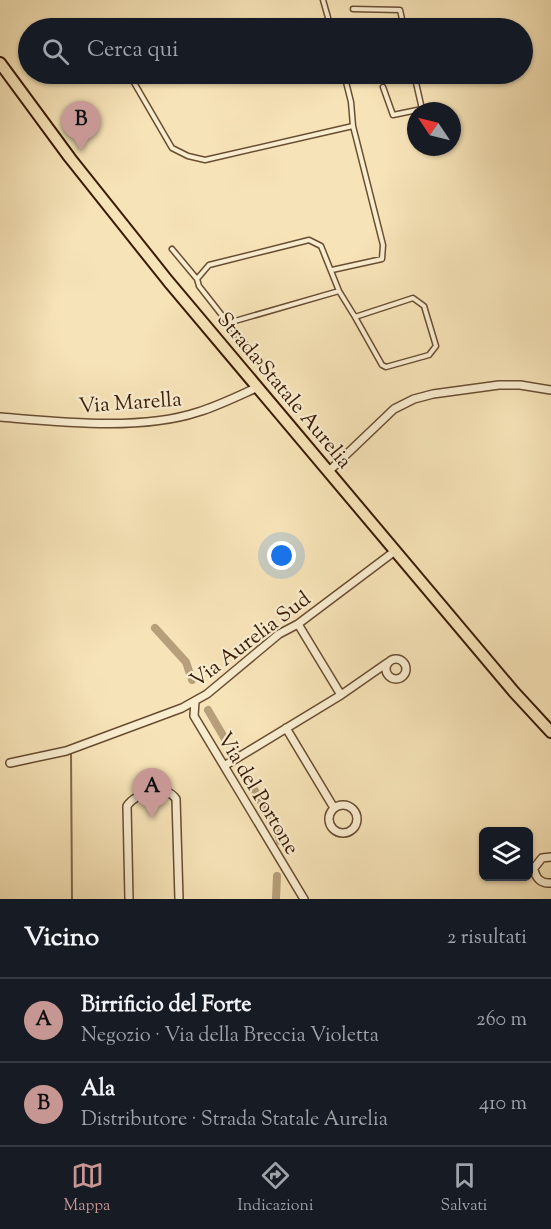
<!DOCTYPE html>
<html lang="it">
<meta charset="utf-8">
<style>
:root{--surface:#171b24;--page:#20242c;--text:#f1f3f6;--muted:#9ea1a6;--line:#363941;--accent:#c59692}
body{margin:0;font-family:"Sorts Mill Goudy",serif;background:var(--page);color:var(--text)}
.controls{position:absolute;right:18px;bottom:18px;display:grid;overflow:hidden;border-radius:9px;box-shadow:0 2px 4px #0004}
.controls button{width:54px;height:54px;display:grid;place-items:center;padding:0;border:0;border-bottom:2px solid var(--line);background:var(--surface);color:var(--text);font:30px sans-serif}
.compass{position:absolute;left:407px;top:102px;width:54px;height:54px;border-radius:50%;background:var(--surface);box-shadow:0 2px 4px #0004;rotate:305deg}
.you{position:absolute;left:282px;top:556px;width:21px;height:21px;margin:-15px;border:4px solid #fff;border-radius:50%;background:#1a73e8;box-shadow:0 0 0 9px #1a73e833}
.badge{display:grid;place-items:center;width:39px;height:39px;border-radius:50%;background:var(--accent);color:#111;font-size:20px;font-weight:700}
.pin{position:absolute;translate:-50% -50px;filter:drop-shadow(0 2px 3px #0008)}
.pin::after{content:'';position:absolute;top:32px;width:21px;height:18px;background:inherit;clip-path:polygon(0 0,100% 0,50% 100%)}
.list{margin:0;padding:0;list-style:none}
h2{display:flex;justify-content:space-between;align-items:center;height:78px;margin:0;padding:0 24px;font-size:26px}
h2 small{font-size:20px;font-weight:400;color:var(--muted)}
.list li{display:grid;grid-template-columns:39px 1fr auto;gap:18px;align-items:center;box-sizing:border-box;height:84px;padding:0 24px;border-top:2px solid var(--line)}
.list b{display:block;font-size:22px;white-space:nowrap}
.list p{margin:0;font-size:20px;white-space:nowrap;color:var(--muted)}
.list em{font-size:20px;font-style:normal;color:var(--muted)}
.icon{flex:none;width:33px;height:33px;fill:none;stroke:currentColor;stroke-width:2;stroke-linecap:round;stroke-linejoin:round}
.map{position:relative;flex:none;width:551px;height:899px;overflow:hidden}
.search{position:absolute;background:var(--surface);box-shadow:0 2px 4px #0004;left:18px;right:18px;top:18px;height:66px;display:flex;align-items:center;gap:15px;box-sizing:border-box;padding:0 21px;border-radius:33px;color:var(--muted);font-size:22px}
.sheet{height:246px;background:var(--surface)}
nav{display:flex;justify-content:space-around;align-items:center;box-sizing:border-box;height:84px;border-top:2px solid var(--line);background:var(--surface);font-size:16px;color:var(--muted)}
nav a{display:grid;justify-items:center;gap:3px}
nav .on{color:var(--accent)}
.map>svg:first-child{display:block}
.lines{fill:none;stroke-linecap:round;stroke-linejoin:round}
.stream{stroke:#846a4b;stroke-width:2}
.canal{stroke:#b69f7a;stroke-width:8}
.lane-casing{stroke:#694d32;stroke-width:7}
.street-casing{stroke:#694d32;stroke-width:10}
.primary-casing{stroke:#3a1b05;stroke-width:14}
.lane{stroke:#f9edd0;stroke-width:4}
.street{stroke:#f9edd0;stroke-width:7}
.primary{stroke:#f6e3b7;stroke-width:10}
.labels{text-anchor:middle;stroke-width:4.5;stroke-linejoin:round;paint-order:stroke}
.street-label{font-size:21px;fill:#3a1b05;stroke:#f9edd0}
</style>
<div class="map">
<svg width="551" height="899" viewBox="0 0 551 899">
<rect width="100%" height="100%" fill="#f6e3b7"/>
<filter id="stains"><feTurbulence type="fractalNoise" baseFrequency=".00333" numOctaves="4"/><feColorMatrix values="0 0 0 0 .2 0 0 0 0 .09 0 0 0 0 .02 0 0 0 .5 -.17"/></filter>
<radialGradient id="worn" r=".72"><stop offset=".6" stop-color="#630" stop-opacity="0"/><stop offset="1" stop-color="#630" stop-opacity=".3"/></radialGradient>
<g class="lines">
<path class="stream" d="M71,753l1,146"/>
<path class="canal" d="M155,628l31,34 6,18
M208,710l17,29
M245,774l32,55 3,12
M276,899l1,-23"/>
<g class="lane-casing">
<path id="lane" d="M323,0l8,28
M353,9l47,1 4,18
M98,28c5,-8 14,-8 18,0
M129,74l43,74 16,8 17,4 148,-34 30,119 -1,14 -50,11
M344,74l7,28 2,24
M383,87l10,28 29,-6 -8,-35
M172,249l25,30 2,7 29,37 111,-32 16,26 27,48 4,2 43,-12 7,-9 -12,-40 -11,-8 -58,19
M197,279l12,-14 100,-25 12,6 18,45
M228,323l31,38"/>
</g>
<g class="street-casing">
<path id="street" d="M0,417c60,5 141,14 198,-5 20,-6 40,-16 60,-25
M328,472l66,-63 20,-10 19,-5 66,-9h21l31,5
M298,624l43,71
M386 669a10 10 0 1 1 20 0a10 10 0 1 1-20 0Z
M195,701l-1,15 110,183
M286,728l48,80
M10,763l56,-12 116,-43 25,-14 72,-60 19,-10 97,-73
M224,766l117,-71 46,-32
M329 819a14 14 0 1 1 28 0a14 14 0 1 1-28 0Z
M551,857l-9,1 -8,10c1,10 7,16 17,15
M129,899l-2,-93c8,-13 39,-23 49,-7l3,100"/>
</g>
<g class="primary-casing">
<path id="primary" d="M0,63l70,95 98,123 346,411 37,40"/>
</g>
<use href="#lane" class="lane"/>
<use href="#street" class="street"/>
<use href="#primary" class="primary"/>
</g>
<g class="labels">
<g class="street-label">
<text transform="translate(285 390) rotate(50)" y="7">Strada Statale Aurelia</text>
<text transform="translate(130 402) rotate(-4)" y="7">Via Marella</text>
<text transform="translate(250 639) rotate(-37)" y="7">Via Aurelia Sud</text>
<text transform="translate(259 793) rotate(59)" y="7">Via del Portone</text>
</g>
</g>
<rect width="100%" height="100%" filter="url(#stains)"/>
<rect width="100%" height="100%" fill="url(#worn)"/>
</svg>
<div class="controls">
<button><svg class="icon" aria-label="layers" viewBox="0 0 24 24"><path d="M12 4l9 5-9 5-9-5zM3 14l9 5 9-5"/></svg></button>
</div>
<svg class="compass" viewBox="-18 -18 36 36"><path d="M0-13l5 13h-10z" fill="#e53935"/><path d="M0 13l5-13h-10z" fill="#9ea1a6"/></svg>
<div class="you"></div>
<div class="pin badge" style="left:152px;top:818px">A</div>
<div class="pin badge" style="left:81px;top:151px">B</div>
<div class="search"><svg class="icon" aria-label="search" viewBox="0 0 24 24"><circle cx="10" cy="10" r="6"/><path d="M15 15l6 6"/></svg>Cerca qui</div>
</div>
<section class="sheet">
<h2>Vicino<small>2 risultati</small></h2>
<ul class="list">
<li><span class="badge">A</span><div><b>Birrificio del Forte</b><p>Negozio · Via della Breccia Violetta</p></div><em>260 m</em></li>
<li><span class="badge">B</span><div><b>Ala</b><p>Distributore · Strada Statale Aurelia</p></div><em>410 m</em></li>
</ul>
</section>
<nav>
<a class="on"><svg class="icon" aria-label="map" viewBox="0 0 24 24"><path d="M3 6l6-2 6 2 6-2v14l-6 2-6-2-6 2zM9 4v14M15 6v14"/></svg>Mappa</a>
<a><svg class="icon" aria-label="directions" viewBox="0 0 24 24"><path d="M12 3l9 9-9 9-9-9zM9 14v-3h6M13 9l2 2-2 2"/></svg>Indicazioni</a>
<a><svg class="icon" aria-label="saved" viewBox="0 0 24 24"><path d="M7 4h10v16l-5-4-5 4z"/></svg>Salvati</a>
</nav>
